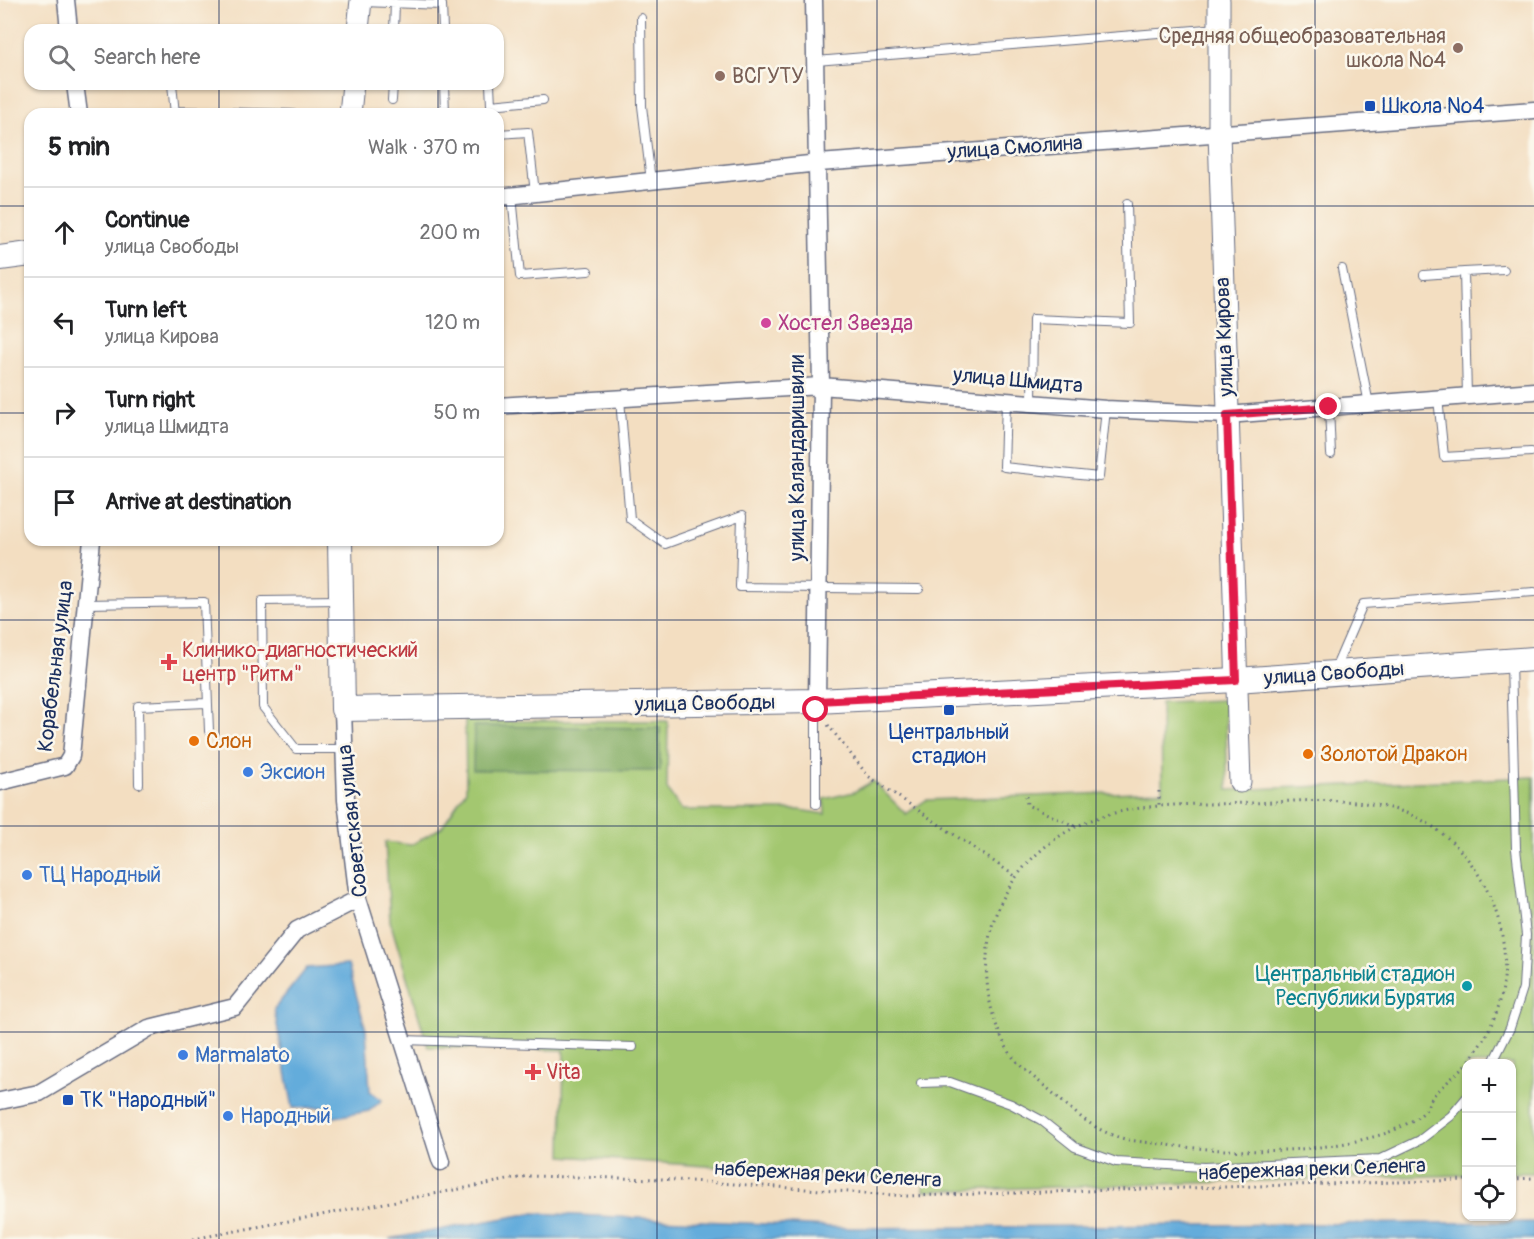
<!DOCTYPE html>
<meta charset="utf-8">
<style>
:root{--surface:#fff;--page:#f2f2f2;--text:#202124;--muted:#757577;--line:#e0e0e0}
body{margin:0;font-family:Pangolin,sans-serif;background:var(--page);color:var(--text)}
.controls{position:absolute;right:18px;bottom:18px;display:grid;overflow:hidden;border-radius:12px;box-shadow:0 2px 4px #0004}
.controls button{width:54px;height:54px;display:grid;place-items:center;padding:0;border:0;border-bottom:2px solid var(--line);background:var(--surface);color:var(--text);font:30px sans-serif}
.stop{position:absolute;width:18px;height:18px;margin:-14px;border:4px solid #e11d48;border-radius:50%;background:#fff}
.stop.end{background:#e11d48;border-color:#fff;box-shadow:0 2px 6px #0008}
.list{margin:0;padding:0;list-style:none}
h2{display:flex;justify-content:space-between;align-items:center;height:78px;margin:0;padding:0 24px;font-size:26px}
h2 small{font-size:20px;font-weight:400;color:var(--muted)}
.list li{display:grid;grid-template-columns:39px 1fr auto;gap:18px;align-items:center;box-sizing:border-box;height:90px;padding:0 24px;border-top:2px solid var(--line)}
.list b{display:block;font-size:22px;white-space:nowrap}
.list p{margin:0;font-size:20px;white-space:nowrap;color:var(--muted)}
.list em{font-size:20px;font-style:normal;color:var(--muted)}
.icon{flex:none;width:33px;height:33px;fill:none;stroke:currentColor;stroke-width:2;stroke-linecap:round;stroke-linejoin:round}
.map{position:relative;flex:none;width:1534px;height:1239px;overflow:hidden}
.search{position:absolute;background:var(--surface);box-shadow:0 2px 4px #0004;left:24px;top:24px;width:480px;height:66px;display:flex;align-items:center;gap:15px;box-sizing:border-box;padding:0 21px;border-radius:18px;color:var(--muted);font-size:22px}
.panel{position:absolute;background:var(--surface);box-shadow:0 2px 4px #0004;left:24px;top:108px;width:480px;height:438px;border-radius:18px}
.map>svg:first-child{display:block}
.green{fill:#a3c770;stroke:#5f7b67;stroke-width:1.5}
.forest{fill:#82ac62;stroke:#4e6e60;stroke-width:1.5}
.water{fill:#64acdb;stroke:#406e9c;stroke-width:1.5}
.lines{fill:none;stroke-linecap:round;stroke-linejoin:round}
.service-casing{stroke:#676c81;stroke-width:10}
.minor-casing{stroke:#676c81;stroke-width:19}
.tertiary-casing{stroke:#676c81;stroke-width:23}
.secondary-casing{stroke:#676c81;stroke-width:26}
.path{stroke:#676c81;stroke-width:3;stroke-dasharray:1.5 4.5;stroke-linecap:butt}
.service{stroke:#fff;stroke-width:8}
.minor{stroke:#fff;stroke-width:16}
.tertiary{stroke:#fff;stroke-width:21}
.secondary{stroke:#fff;stroke-width:24}
.route{stroke:#e11d48;stroke-width:8}
.grid{fill:none;stroke:#1b2f5e;stroke-width:1.5;stroke-opacity:0.55}
.education-dot{fill:#8d6e63;stroke:#fbf7ec;stroke-width:2}
.transit-dot{fill:#1a4fb4;stroke:#fbf7ec;stroke-width:2}
.hotel-dot{fill:#d1479c;stroke:#fbf7ec;stroke-width:2}
.health-dot{fill:#e0444e;stroke:#fbf7ec;stroke-width:2}
.food-dot{fill:#e8710a;stroke:#fbf7ec;stroke-width:2}
.shop-dot{fill:#3f7fe0;stroke:#fbf7ec;stroke-width:2}
.culture-dot{fill:#0f9aa8;stroke:#fbf7ec;stroke-width:2}
.labels{text-anchor:middle;stroke-width:5;stroke-linejoin:round;paint-order:stroke}
.education-label{font-size:21px;fill:#785e54;stroke:#fbf7ec;text-anchor:end}
.transit-label{font-size:21px;fill:#164399;stroke:#fbf7ec;text-anchor:start}
.street-label{font-size:21px;fill:#1b2f5e;stroke:#fbf7ec}
.hotel-label{font-size:21px;fill:#b23c85;stroke:#fbf7ec;text-anchor:start}
.health-label{font-size:21px;fill:#be3a42;stroke:#fbf7ec;text-anchor:start}
.food-label{font-size:21px;fill:#c56008;stroke:#fbf7ec;text-anchor:start}
.shop-label{font-size:21px;fill:#366cbe;stroke:#fbf7ec;text-anchor:start}
.culture-label{font-size:21px;fill:#0d838f;stroke:#fbf7ec;text-anchor:end}
</style>
<div class="map">
<svg width="1534" height="1239" viewBox="0 0 1534 1239">
<rect width="100%" height="100%" fill="#fbf7ec"/>
<filter id="ink" filterUnits="userSpaceOnUse"><feTurbulence type="fractalNoise" baseFrequency=".0167" numOctaves="2"/><feDisplacementMap in="SourceGraphic" scale="12" xChannelSelector="R" yChannelSelector="G"/><feConvolveMatrix kernelMatrix="1 2 1 2 8 2 1 2 1" color-interpolation-filters="sRGB"/></filter>
<filter id="wash" filterUnits="userSpaceOnUse"><feTurbulence type="fractalNoise" baseFrequency=".008" numOctaves="4" result="noise"/><feDisplacementMap in="SourceGraphic" scale="24" xChannelSelector="R" yChannelSelector="G"/><feGaussianBlur stdDeviation="1.35" result="paint"/><feColorMatrix in="noise" values="0 0 0 0 0 0 0 0 0 0 0 0 0 0 0 0 0 1.4 0 .05"/><feComposite in="paint" operator="in"/></filter>
<g filter="url(#wash)">
<rect width="100%" height="100%" fill="#f3dec1"/>
<path class="green" d="M1225,700l3,90 306,-13v396h-22v-109h-46v111l-542,16 -1,-10 -361,-25 2,-106 -136,-3 -38,-126 -5,-79 26,3 31,-18 24,-37 -1,-69h203l-1,68 14,21h119l25,4 -1,-15 30,-7 19,-11 33,33 20,-14 236,-9 -1,-89z"/>
<path class="forest" d="M474,726l186,2v43l-187,-1z"/>
<path class="water" d="M348,965l18,65 4,61 12,9 -13,11 -39,7 -5,-11 -32,1 -19,-99 33,-41z
M533,1213l319,15 682,-6v17h-1145z"/>
</g>
<g filter="url(#ink)">
<g class="lines">
<g class="service-casing">
<path id="service" d="M363,2l79,3 1,25
M641,18l1,88 9,75
M394,30l1,-27
M816,61l403,-33
M172,84l3,30
M444,84l1,30
M490,84l1,21 52,-5
M392,100l1,-16
M174,111l119,3
M498,134l30,-2 7,61
M512,196l8,80 68,-5
M1342,269l27,135
M1464,272l40,-2
M1424,275l40,-3 3,124
M1438,398l6,59 87,-5
M620,399l10,120 35,25 77,-28 -2,71 179,2
M1006,401l-2,66 95,10 7,-68
M1032,404l1,-85 97,4 -3,-119
M1329,407l2,47
M339,600l-77,1 1,106 33,42h48
M86,604l118,-2 5,129
M1335,669l28,-65 171,-12
M139,784l-1,-78 68,-3
M816,804v-100
M403,1040l230,7
M1492,1064l18,-36 13,-40 3,-53 -10,-86 -5,-186
M921,1083l29,-1 61,22 30,16 34,27 41,15 88,5 176,-8 40,-19 31,-24 15,-18"/>
</g>
<g class="minor-casing">
<path id="minor" d="M66,0l3,30
M814,0l7,386 -4,315
M75,84l4,30
M498,197l321,-34 715,-53
M498,406l323,-20 285,23 121,6 307,-24
M343,709l3,91 12,99 83,263
M0,782l65,-16 6,-10 21,-216
M0,1101l39,-8 110,-65 86,-21 62,-77 61,-31"/>
</g>
<g class="tertiary-casing">
<path id="tertiary" d="M1219,0v132l21,650
M358,30l3,-30
M350,114l3,-30"/>
</g>
<g class="secondary-casing">
<path id="secondary" d="M0,258l30,-4
M340,540l3,169 474,-8 419,-21 298,-21"/>
</g>
<path class="path" d="M828,725l40,51 147,100
M1159,791v16
M1026,796l1,9 48,21
M1466,1065c-10,9 -21,19 -31,29 -5,5 -7,13 -11,18 -8,8 -27,17 -37,21 -72,22 -153,21 -227,11 -11,-2 -24,-2 -35,-5 -29,-7 -49,-25 -71,-45 -13,-12 -32,-24 -42,-38 -21,-31 -29,-72 -24,-109 3,-30 18,-60 38,-82 62,-68 141,-59 225,-62 52,-2 105,-8 155,10 73,27 116,121 92,195 -7,21 -18,38 -31,56
M1512,1179l22,-1
M193,1239l336,-63 132,3 247,17 558,-16"/>
<use href="#service" class="service"/>
<use href="#minor" class="minor"/>
<use href="#tertiary" class="tertiary"/>
<use href="#secondary" class="secondary"/>
</g>
</g>
<g class="lines" filter="url(#ink)">
<path class="route" d="M816,710l1,-9 419,-21 -9,-265 102,-8"/>
</g>
<path class="grid" d="M219,0v30M438,0v30M657,0v1239M877,0v1239M1096,0v1239M1315,0v1239M219,84v30M438,84v30M0,206h30M498,206h1036M0,413h30M498,413h1036M219,540v699M438,540v699M0,620h1534M0,826h1534M0,1032h1534"/>
<g class="education-dot">
<circle cx="1458" cy="48" r="6"/>
<circle cx="720" cy="76" r="6"/>
</g>
<g class="transit-dot">
<rect x="1364" y="100" width="12" height="12" rx="3"/>
<rect x="943" y="704" width="12" height="12" rx="3"/>
<rect x="62" y="1094" width="12" height="12" rx="3"/>
</g>
<circle class="hotel-dot" cx="766" cy="323" r="6"/>
<g class="health-dot">
<path d="M166 653h6v6h6v6h-6v6h-6v-6h-6v-6h6z"/>
<path d="M530 1063h6v6h6v6h-6v6h-6v-6h-6v-6h6z"/>
</g>
<g class="food-dot">
<circle cx="194" cy="741" r="6"/>
<circle cx="1308" cy="754" r="6"/>
</g>
<g class="shop-dot">
<circle cx="248" cy="772" r="6"/>
<circle cx="27" cy="875" r="6"/>
<circle cx="183" cy="1055" r="6"/>
<circle cx="228" cy="1116" r="6"/>
</g>
<circle class="culture-dot" cx="1467" cy="986" r="6"/>
<g class="labels">
<g class="education-label">
<text x="1446" y="43">Средняя общеобразовательная<tspan x="1446" dy="24">школа №4</tspan></text>
<text x="732" y="83" text-anchor="start">ВСГУТУ</text>
</g>
<g class="transit-label">
<text x="1382" y="113">Школа №4</text>
<text x="949" y="739" text-anchor="middle">Центральный<tspan x="949" dy="24">стадион</tspan></text>
<text x="80" y="1107">ТК "Народный"</text>
</g>
<g class="street-label">
<text transform="translate(1015 147) rotate(-4)" y="7">улица Смолина</text>
<text transform="translate(1224 337) rotate(-92)" y="7">улица Кирова</text>
<text transform="translate(1018 380) rotate(5)" y="7">улица Шмидта</text>
<text transform="translate(797 458) rotate(-90)" y="7">улица Каландаришвили</text>
<text transform="translate(55 666) rotate(-83)" y="7">Корабельная улица</text>
<text transform="translate(1334 673) rotate(-4)" y="7">улица Свободы</text>
<text transform="translate(705 703) rotate(-1)" y="7">улица Свободы</text>
<text transform="translate(352 821) rotate(-96)" y="7">Советская улица</text>
<text transform="translate(1312 1169) rotate(-2)" y="7">набережная реки Селенга</text>
<text transform="translate(828 1174) rotate(3)" y="7">набережная реки Селенга</text>
</g>
<g class="hotel-label">
<text x="778" y="330">Хостел Звезда</text>
</g>
<g class="health-label">
<text x="182" y="657">Клинико-диагностический<tspan x="182" dy="24">центр "Ритм"</tspan></text>
<text x="546" y="1079">Vita</text>
</g>
<g class="food-label">
<text x="206" y="748">Слон</text>
<text x="1320" y="761">Золотой Дракон</text>
</g>
<g class="shop-label">
<text x="260" y="779">Эксион</text>
<text x="39" y="882">ТЦ Народный</text>
<text x="195" y="1062">Marmalato</text>
<text x="240" y="1123">Народный</text>
</g>
<g class="culture-label">
<text x="1455" y="981">Центральный стадион<tspan x="1455" dy="24">Республики Бурятия</tspan></text>
</g>
</g>
</svg>
<div class="controls">
<button>+</button>
<button>−</button>
<button><svg class="icon" aria-label="locate" viewBox="0 0 24 24"><circle cx="12" cy="12" r="6"/><path d="M12 2v4M12 18v4M2 12h4M18 12h4"/></svg></button>
</div>
<div class="stop" style="left:816px;top:710px"></div>
<div class="stop end" style="left:1329px;top:407px"></div>
<div class="search"><svg class="icon" aria-label="search" viewBox="0 0 24 24"><circle cx="10" cy="10" r="6"/><path d="M15 15l6 6"/></svg>Search here</div>
<section class="panel">
<h2>5 min<small>Walk · 370 m</small></h2>
<ul class="list">
<li><svg class="icon" aria-label="ahead" viewBox="0 0 24 24"><path d="M12 20V5M6 11l6-6 6 6"/></svg><div><b>Continue</b><p>улица Свободы</p></div><em>200 m</em></li>
<li><svg class="icon" aria-label="left" viewBox="0 0 24 24"><path d="M17 20v-9H6M10 6l-5 5 5 5"/></svg><div><b>Turn left</b><p>улица Кирова</p></div><em>120 m</em></li>
<li><svg class="icon" aria-label="right" viewBox="0 0 24 24"><path d="M7 20v-9h11M14 6l5 5-5 5"/></svg><div><b>Turn right</b><p>улица Шмидта</p></div><em>50 m</em></li>
<li><svg class="icon" aria-label="arrive" viewBox="0 0 24 24"><path d="M6 21V4h12l-3 4 3 4H6"/></svg><div><b>Arrive at destination</b></div></li>
</ul>
</section>
</div>
